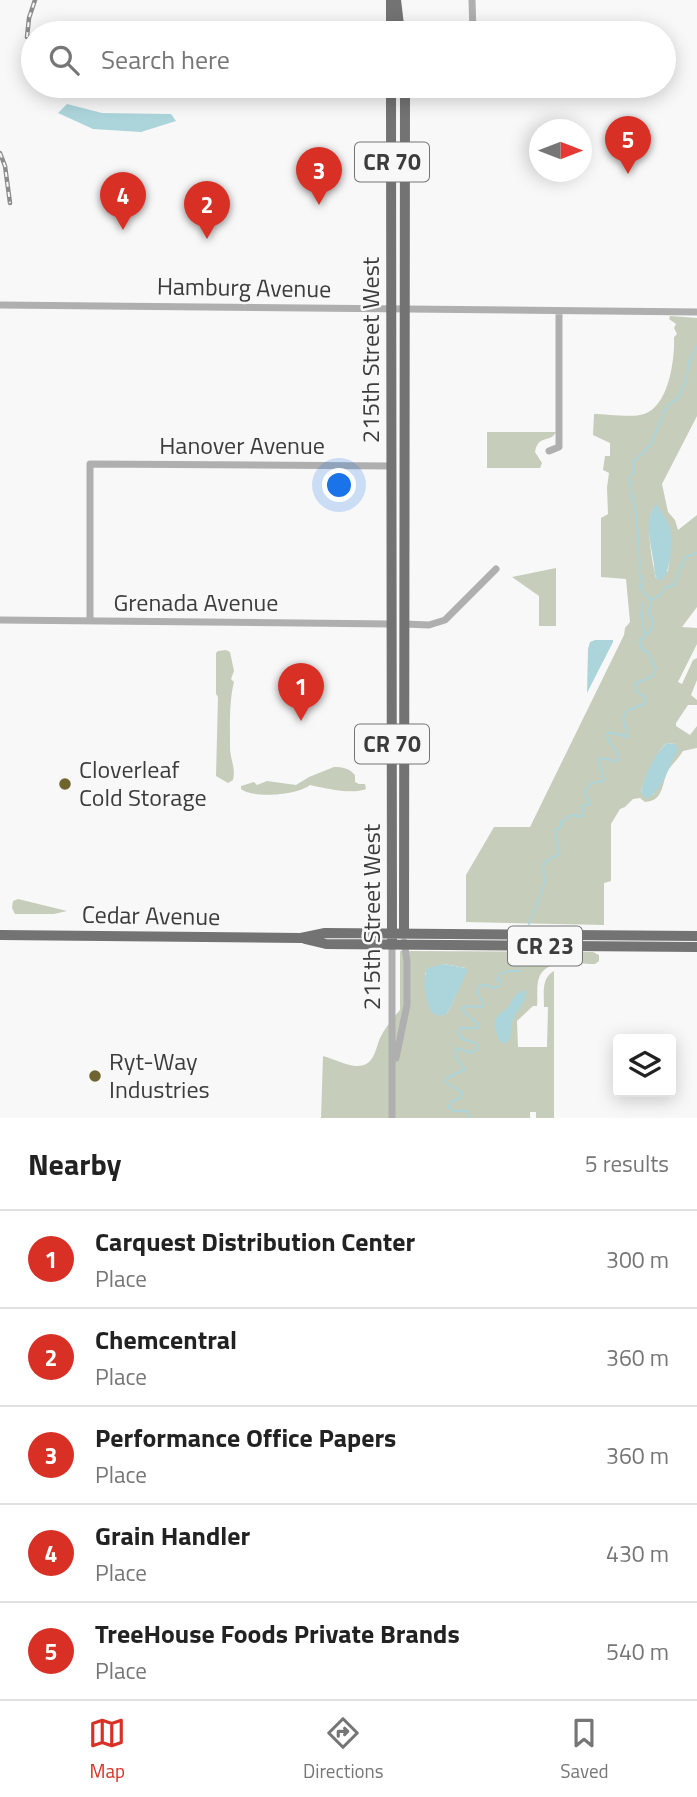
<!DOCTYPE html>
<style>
:root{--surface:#fff;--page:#f2f2f2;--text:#222;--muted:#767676;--line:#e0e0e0;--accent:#d93025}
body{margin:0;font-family:"Titillium Web",sans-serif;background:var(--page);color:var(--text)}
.controls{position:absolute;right:21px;bottom:21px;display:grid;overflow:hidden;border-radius:7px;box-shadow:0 4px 18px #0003}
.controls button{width:63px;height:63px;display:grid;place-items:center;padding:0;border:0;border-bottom:2px solid var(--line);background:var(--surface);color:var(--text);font:35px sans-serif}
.compass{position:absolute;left:529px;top:119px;width:63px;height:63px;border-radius:50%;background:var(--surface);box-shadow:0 4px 18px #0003;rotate:90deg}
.you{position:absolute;left:340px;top:486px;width:24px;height:24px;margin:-18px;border:5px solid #fff;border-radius:50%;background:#1a73e8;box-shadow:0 0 0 10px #1a73e833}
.badge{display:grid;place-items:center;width:46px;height:46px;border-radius:50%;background:var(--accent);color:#fff;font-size:23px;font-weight:700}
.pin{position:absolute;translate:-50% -58px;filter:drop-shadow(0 2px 4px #0008)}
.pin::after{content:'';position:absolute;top:37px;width:24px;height:21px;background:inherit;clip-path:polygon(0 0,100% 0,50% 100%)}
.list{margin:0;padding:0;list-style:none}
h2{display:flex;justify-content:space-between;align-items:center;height:91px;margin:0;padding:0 28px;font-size:30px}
h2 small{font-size:23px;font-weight:400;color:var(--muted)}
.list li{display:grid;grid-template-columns:46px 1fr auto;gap:21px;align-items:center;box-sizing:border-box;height:98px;padding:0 28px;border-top:2px solid var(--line)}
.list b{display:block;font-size:26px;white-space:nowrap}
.list p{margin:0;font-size:23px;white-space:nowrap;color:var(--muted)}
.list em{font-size:23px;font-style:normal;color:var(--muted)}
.icon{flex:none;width:38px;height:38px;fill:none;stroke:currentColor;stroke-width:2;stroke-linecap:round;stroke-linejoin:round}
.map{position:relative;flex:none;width:697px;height:1118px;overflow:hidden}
.search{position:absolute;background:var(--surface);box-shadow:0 4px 18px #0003;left:21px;right:21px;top:21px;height:77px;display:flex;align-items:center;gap:18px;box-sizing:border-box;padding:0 24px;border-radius:38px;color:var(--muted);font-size:26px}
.sheet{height:581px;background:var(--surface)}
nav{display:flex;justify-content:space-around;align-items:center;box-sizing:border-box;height:98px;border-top:2px solid var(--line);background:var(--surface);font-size:19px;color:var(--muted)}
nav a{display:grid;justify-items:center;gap:4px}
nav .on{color:var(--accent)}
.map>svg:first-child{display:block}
.green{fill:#c6cdba;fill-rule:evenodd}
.water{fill:#acd5db}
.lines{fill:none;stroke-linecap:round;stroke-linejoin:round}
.stream{stroke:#acd5db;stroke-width:2}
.minor{stroke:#b0afaf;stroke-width:7}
.major{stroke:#747373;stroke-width:10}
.rail-casing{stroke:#8c8c8c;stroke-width:4.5}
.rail{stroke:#f8f8f9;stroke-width:2;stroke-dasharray:5;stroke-linecap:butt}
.poi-dot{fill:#6f6330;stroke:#f8f8f9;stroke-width:2.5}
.labels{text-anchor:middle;stroke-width:5;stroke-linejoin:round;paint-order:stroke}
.shield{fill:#f8f8f9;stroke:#747475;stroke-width:2}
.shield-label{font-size:23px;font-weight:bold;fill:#3c3c3c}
.street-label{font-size:24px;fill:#3c3c3c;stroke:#f8f8f9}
.poi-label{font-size:24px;fill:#3c3c3c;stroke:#f8f8f9;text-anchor:start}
</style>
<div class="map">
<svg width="697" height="1118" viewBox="0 0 697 1118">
<rect width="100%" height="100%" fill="#f8f8f9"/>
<path class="green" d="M670,316l27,2v98l-35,68 6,28 7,8 3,10 19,-15v92l-15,20 15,1v16l-19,38 4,2 11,-24 4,-2v22l-6,15 6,5v5h-9l-12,18v3l14,9 7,-9v22l-14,3c-4,7 -9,11 -14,18 -8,13 -4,32 -24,33l-5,-4 -7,1 -8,8 -5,2 -9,15v57l-7,2v42l-138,-3v-47l28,-48h36l94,-192 1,-7 5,-6 -4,-43 -25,-2v-59l7,-4 -1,-27 2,-14 -6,-3 2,-14h5v-13l-17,-8 1,-21c12,0 39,4 50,0 25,-8 31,-55 30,-77l3,-3 -3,-6 2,-4 -7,-5zM653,509l14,13 3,32 -2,17 -12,7c-4,-16 -11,-55 -3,-69zM667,743l8,1 -1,13 -18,34 -3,4 -12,-2c1,-11 17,-44 26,-50z
M487,432h69c-5,11 -18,2 -21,20l7,11 -2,5h-53z
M556,568v58h-17v-30l-27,-19z
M226,650l4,2 4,19 -3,8 3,3c-5,19 -4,45 -4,65 0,13 6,20 3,33l-5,3 -12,-7 2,-79 -2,-3v-41l2,-2z
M334,767c9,0 15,1 21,8v7l4,2h6l1,5c-14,6 -41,-1 -56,-4 -12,10 -57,14 -69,4v-3l13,-4 3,3 10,-4 29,4 13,-8z
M18,899l49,12 -13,3h-39l-3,-6 1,-7z
M400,951l193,1 6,3v6l-4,3c-17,0 -49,-7 -56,14 -3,8 -1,19 -2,28h-4l-16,15 1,26h29l1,-40h-4c0,-14 -3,-29 10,-36v147h-18v-6h-6v6h-209l2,-62c11,3 22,9 33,10 18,1 19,-16 24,-28 5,-10 12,-19 20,-28zM444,964l22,4 -2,9 -17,37 -19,-11 -3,-30z"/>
<path class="water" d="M67,104l35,9 69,1 5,7 -35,11 -48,-3 -35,-16z
M656,504c15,20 18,29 14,54 -2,9 -2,15 -8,22h-4c-5,-7 -3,-13 -5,-21 -3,-19 -9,-40 3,-55z
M595,640h18v2l-26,51 1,-44 2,-7z
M667,743l8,1 3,6c-9,15 -16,43 -32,49l-5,-6c2,-15 15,-41 26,-50z
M444,964l22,4 1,4 -20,42 -9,2 -7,-4c-5,-13 -9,-31 -4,-44z
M523,990l3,2c0,12 -10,17 -13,28 -3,9 0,15 -6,23l-7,-1c-15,-35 8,-23 14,-46z"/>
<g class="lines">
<path class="stream" d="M651,599l8,-3 7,-9 7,-1 12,-29 12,-4
M651,600l-8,-8 -3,-6 3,-3 -4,-11 1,-7 -4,-53 -7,-32 5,-9 -1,-9 17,-16 17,-40 12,-9 7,-17 3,-18 8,-16
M645,636l6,-6 2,-10 -4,-6 2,-13
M529,924l16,-42 -2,-16 2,-4 14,-8 -4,-24 6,-3v-5l10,-7 11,2v-11l8,-2 -5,-12 6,-9 13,-2 -5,-20 1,-3 16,3 3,-2c0,-10 -12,-15 -12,-25l3,-2 18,5 -5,-19 5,-8 16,-6 1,-6 -9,-8 -1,-7c10,-4 17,-3 21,-14l-8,-17 -6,-2 -2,-10 5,-4 -4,-21 2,-12
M469,1118l-2,-7h-13l-6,-4 4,-6 7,-2 3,-7 -16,-9v-4l19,-10 -10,-13 1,-8 15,5 6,-4 -1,-6 -14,-4 -4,-7 2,-4h17l2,-3 -17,-15 4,-4 16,1 1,-4 -6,-11 2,-6 7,-1 7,3 5,-1 3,-5 -4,-3c3,-9 13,-8 21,-8l4,-12"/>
<path class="minor" d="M472,0l1,33
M0,305l697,7
M549,451l10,-4v-136
M0,620l391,4
M90,621v-157l302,2
M405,624l24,1 16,-5 51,-51
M392,945v173
M396,1058l11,-53v-44l-3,-19"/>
<path class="major" d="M391,0v33
M396,0l4,33
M391,86l1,859
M404,933l1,-847
M0,935l301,3 24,-5 372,3
M305,939l21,5 371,3"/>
<g class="rail-casing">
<path id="rail" d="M27,37l2,-19 6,-18
M0,153l5,13 5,37"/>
</g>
<use href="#rail" class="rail"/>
</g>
<g class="poi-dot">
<circle cx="65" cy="784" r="7"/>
<circle cx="95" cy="1076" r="7"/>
</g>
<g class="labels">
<g class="shield">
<rect x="355" y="142.5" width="74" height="39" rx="5"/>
<rect x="355" y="724.5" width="74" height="39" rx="5"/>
<rect x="508" y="926.5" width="74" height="39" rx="5"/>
</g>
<g class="shield-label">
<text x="392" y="170">CR 70</text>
<text x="392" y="752">CR 70</text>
<text x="545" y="954">CR 23</text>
</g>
<g class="street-label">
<text transform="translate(244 288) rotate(1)" y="8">Hamburg Avenue</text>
<text transform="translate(371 350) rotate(-90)" y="8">215th Street West</text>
<text x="242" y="454">Hanover Avenue</text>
<text x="196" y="611">Grenada Avenue</text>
<text transform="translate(151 916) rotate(1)" y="8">Cedar Avenue</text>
<text transform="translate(372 917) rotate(-90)" y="8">215th Street West</text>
</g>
<g class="poi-label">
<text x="79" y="778">Cloverleaf<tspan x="79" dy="28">Cold Storage</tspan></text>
<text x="109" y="1070">Ryt-Way<tspan x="109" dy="28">Industries</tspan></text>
</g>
</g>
</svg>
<div class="controls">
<button><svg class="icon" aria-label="layers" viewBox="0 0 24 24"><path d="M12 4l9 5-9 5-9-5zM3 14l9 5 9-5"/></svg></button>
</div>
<svg class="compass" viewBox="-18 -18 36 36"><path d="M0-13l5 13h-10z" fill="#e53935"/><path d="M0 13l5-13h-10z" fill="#767676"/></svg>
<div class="you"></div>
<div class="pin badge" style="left:301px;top:721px">1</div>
<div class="pin badge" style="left:207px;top:239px">2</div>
<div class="pin badge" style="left:319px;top:205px">3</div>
<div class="pin badge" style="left:123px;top:230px">4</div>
<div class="pin badge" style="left:628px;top:174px">5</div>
<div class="search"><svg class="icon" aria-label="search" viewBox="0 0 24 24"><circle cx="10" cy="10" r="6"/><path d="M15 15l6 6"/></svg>Search here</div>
</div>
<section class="sheet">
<h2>Nearby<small>5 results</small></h2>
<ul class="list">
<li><span class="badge">1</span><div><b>Carquest Distribution Center</b><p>Place</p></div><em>300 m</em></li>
<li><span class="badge">2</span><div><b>Chemcentral</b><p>Place</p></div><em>360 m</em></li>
<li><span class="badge">3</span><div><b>Performance Office Papers</b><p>Place</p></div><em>360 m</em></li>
<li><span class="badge">4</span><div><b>Grain Handler</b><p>Place</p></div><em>430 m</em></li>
<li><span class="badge">5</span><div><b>TreeHouse Foods Private Brands</b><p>Place</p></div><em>540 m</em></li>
</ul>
</section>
<nav>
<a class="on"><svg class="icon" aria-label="map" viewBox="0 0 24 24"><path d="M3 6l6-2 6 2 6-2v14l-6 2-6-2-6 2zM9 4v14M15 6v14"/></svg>Map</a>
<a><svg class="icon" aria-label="directions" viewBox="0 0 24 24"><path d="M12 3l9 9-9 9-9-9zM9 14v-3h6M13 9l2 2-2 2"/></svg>Directions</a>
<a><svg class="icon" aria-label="saved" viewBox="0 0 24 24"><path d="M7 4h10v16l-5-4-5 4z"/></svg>Saved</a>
</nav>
